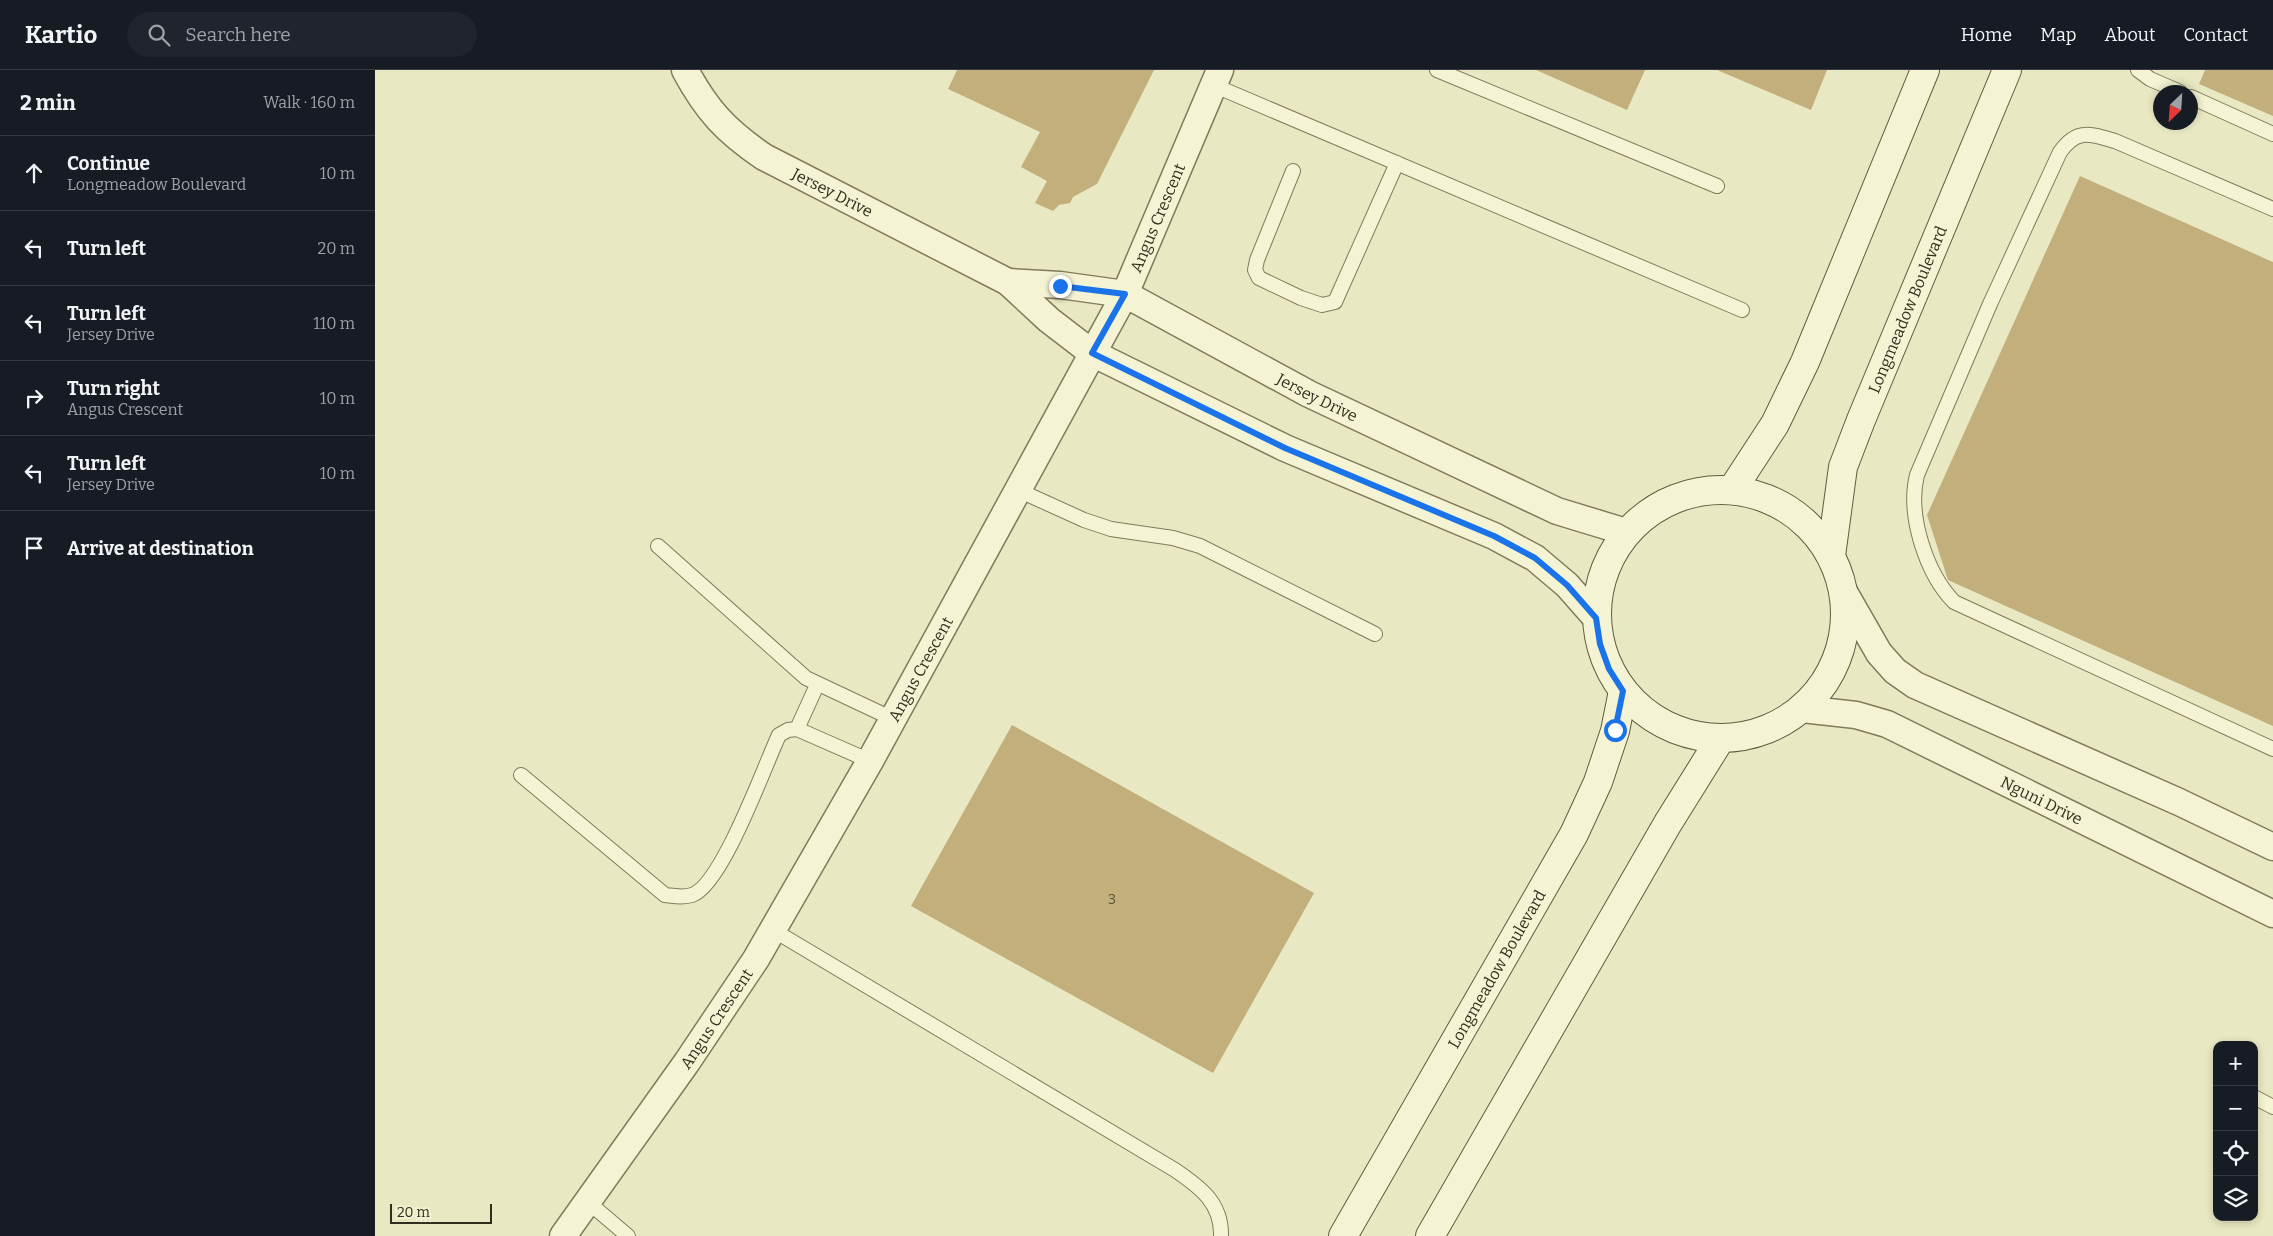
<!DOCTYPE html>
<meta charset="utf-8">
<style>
:root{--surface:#171b24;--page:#20242c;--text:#f1f3f6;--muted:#9ea1a6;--line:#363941}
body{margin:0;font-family:Bitter,serif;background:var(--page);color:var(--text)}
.controls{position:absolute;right:15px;bottom:15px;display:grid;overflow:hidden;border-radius:10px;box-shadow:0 2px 8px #0003}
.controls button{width:45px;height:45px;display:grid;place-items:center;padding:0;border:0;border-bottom:1px solid var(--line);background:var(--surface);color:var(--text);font:25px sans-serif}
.compass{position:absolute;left:1778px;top:15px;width:45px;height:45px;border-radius:50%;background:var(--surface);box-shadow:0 2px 8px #0003;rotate:205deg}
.scale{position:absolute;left:15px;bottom:12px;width:102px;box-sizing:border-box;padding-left:5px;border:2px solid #322e1e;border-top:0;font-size:14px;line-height:18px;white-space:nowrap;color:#322e1e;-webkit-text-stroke:4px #f0f1d1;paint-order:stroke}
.stop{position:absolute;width:15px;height:15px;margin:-11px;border:4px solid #1a73e8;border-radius:50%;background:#fff}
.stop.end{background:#1a73e8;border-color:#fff;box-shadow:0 1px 5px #0008}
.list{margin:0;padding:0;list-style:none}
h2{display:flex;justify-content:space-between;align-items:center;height:65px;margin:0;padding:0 20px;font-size:21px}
h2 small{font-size:16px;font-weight:400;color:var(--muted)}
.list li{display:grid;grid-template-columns:32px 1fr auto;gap:15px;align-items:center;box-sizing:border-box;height:75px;padding:0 20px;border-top:1px solid var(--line)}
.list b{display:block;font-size:19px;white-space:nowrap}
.list p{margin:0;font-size:16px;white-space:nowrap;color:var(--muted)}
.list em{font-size:16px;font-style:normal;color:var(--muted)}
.icon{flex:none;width:28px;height:28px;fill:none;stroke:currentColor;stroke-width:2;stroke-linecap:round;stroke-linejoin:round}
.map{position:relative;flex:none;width:1898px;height:1166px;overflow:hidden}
header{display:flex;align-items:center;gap:30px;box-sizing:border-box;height:70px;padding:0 25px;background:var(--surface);border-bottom:1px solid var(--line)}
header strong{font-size:24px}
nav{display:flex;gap:28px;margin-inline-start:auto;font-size:18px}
.search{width:350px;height:45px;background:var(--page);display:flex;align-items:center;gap:12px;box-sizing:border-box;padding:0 18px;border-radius:28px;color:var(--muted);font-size:19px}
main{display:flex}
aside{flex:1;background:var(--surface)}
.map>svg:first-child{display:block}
.building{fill:#c3af7c}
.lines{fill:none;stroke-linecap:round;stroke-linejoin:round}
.lane-casing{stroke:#817a5b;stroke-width:16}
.street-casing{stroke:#817a5b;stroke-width:29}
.secondary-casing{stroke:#625b3f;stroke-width:30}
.lane{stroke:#f4f4d4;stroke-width:14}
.street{stroke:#f4f4d4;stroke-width:26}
.secondary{stroke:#f4f4d4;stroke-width:28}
.route{stroke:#1a73e8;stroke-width:6}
.labels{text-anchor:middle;stroke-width:4;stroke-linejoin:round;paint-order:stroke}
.number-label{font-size:14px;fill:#564e36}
.street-label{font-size:16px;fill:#322e1e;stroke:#f0f1d1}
</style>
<header>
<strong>Kartio</strong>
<div class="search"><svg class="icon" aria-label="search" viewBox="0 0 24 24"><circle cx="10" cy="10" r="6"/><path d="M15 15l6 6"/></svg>Search here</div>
<nav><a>Home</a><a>Map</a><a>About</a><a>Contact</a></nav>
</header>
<main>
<aside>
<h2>2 min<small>Walk · 160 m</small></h2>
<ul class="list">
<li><svg class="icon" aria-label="ahead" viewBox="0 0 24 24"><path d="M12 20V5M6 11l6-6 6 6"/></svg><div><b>Continue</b><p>Longmeadow Boulevard</p></div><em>10 m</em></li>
<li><svg class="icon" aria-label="left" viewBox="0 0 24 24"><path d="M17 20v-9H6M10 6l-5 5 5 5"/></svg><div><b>Turn left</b></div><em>20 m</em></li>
<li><svg class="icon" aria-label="left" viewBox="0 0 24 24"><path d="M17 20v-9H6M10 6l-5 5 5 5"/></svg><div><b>Turn left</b><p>Jersey Drive</p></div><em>110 m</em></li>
<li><svg class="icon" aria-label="right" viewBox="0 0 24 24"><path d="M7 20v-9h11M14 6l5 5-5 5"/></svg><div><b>Turn right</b><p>Angus Crescent</p></div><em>10 m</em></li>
<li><svg class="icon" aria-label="left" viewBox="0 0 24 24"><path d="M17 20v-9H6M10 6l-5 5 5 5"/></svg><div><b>Turn left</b><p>Jersey Drive</p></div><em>10 m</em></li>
<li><svg class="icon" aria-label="arrive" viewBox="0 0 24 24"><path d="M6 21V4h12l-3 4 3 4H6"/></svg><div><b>Arrive at destination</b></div></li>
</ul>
</aside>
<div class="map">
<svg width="1898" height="1166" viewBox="0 0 1898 1166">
<rect width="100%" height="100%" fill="#e8e9c2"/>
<path class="building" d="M582,0h197l-57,114 -24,13 -3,6 -11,2 -6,6 -18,-8 12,-22 -26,-14 19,-35 -92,-43z
M1161,0h109l-18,40z
M1342,0h110l-16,40z
M1830,0h68v46l-74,-32z
M1705,106l193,86v464l-325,-146 -21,-65z
M637,655l302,168 -101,180 -302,-167z"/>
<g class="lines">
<g class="lane-casing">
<path id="lane" d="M1062,0l280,116
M1763,0l12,9 30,13
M838,15l529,225
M1816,27l82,37
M918,101l-36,89 -2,10 4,8 42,20 21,7 13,-3 62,-139
M1898,139l-158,-68c-25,-7 -38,-13 -55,11l-70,152 -73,171c-10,40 9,98 37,127l319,147
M643,420l66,30 27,9 62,9 27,8 175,88
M283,476l148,132 87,41
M422,659l20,-44
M146,705l144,120c9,1 18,3 27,0 30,-10 72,-128 87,-160l9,-5 9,-1 73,32
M398,860l402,240c25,17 47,33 46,66
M1879,1027l19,10
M213,1132l40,34"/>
</g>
<g class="street-casing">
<g id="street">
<path id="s1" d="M310,0c22,41 41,61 79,87l244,125 41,38 43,33 193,95 209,88 41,22 32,27 29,33"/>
<path id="s2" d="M633,212l52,3 65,9 184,100 248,117 69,21"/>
<path d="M1469,522l35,61 16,18 20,14 264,117 94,45"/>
<path id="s3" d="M1427,639l54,6 31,9 386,190"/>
<path id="s4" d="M188,1166l124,-174 69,-103 114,-198 255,-467 95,-224"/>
</g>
</g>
<g class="secondary-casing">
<g id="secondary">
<circle cx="1346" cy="544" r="124"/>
<path d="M1357,420l43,-66 30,-62 120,-292"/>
<path id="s5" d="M1456,486l12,-89 18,-47 146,-350"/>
<path id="s6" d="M968,1166l231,-402 24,-52 17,-51 8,-40"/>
<path d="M1055,1166l238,-413 53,-85"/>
</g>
</g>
<use href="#lane" class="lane"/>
<use href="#street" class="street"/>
<use href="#secondary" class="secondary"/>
</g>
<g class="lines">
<path class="route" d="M685,216l65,8 -33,59 193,95 209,88 41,22 32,27 29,33 4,26 9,25 14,22 -8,39"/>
</g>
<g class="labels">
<g class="number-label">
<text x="737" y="834">3</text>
</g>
<g class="street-label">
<text dy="6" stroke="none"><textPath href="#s1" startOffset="196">Jersey Drive</textPath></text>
<text dy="6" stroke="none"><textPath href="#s4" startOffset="1181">Angus Crescent</textPath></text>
<text dy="6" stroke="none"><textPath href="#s5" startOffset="260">Longmeadow Boulevard</textPath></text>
<text dy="6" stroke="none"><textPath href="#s2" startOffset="336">Jersey Drive</textPath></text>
<text dy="6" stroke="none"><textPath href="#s4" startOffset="671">Angus Crescent</textPath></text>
<text dy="6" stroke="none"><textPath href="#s3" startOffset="259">Nguni Drive</textPath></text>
<text dy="6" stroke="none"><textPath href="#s6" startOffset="308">Longmeadow Boulevard</textPath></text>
<text dy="6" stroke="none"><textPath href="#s4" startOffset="266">Angus Crescent</textPath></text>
</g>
</g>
</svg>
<div class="controls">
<button>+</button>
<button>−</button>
<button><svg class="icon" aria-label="locate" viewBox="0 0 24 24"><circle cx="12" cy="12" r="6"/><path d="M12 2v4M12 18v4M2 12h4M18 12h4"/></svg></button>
<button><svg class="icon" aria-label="layers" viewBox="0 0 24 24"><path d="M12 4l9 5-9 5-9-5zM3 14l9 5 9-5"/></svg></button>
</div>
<svg class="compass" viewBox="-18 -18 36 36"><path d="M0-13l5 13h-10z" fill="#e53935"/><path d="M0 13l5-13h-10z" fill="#9ea1a6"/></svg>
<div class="scale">20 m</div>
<div class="stop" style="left:1240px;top:660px"></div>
<div class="stop end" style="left:685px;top:216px"></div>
</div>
</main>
